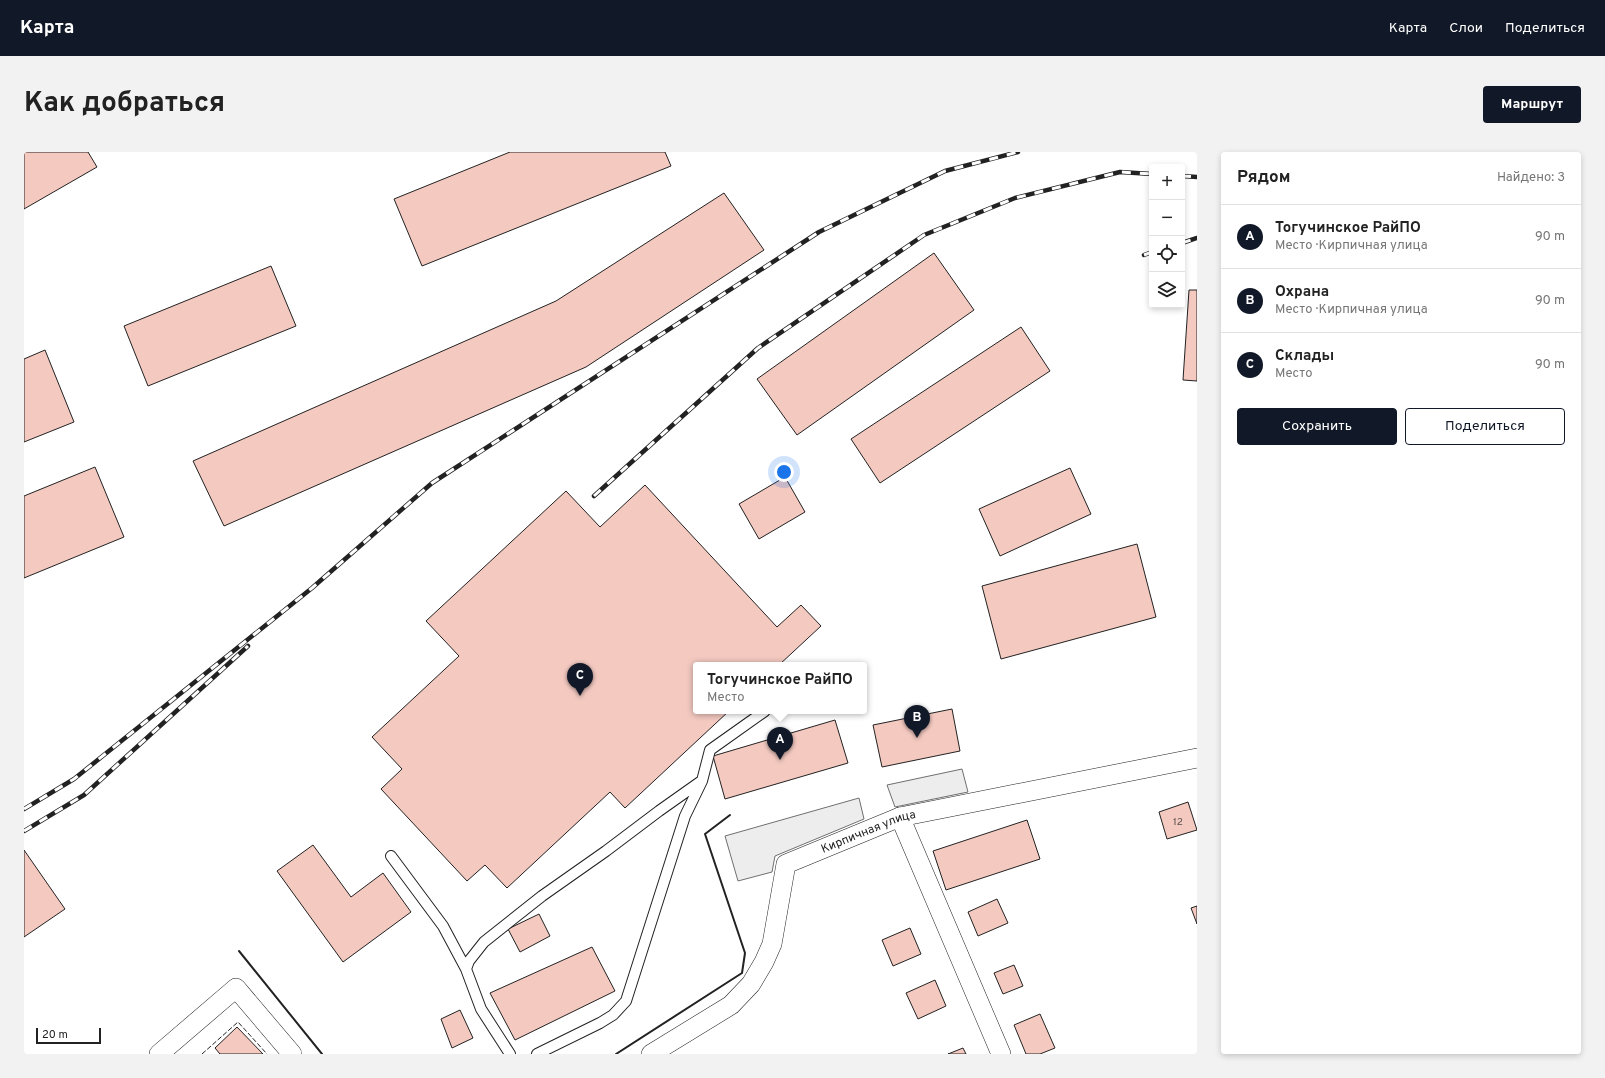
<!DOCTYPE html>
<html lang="ru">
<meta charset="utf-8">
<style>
:root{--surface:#fff;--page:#f2f2f2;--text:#222;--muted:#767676;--line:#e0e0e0;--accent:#111827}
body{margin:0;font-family:Overpass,sans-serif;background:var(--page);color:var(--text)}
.controls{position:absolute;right:12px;top:12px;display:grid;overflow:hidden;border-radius:4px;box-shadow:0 2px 6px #0003}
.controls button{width:36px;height:36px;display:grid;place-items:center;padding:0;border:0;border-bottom:1px solid var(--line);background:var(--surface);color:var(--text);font:20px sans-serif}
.scale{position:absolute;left:12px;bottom:10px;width:65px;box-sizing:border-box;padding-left:4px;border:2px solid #222;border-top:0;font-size:11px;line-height:14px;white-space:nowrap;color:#222;-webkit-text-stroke:3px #fff;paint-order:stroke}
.you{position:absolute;left:760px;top:320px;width:14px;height:14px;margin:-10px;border:3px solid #fff;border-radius:50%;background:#1a73e8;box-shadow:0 0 0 6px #1a73e833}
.badge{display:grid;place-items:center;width:26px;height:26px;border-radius:50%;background:var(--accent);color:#fff;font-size:13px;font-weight:700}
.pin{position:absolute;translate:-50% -33px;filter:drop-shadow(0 1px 2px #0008)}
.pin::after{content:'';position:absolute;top:21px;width:14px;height:12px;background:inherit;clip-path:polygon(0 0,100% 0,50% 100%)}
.popup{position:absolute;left:669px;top:510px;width:174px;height:52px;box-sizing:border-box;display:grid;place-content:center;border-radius:4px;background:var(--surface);filter:drop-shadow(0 1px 3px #0005);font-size:13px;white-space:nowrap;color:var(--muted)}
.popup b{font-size:15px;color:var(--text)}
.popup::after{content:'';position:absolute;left:50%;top:100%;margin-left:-8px;border:8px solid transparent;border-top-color:var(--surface)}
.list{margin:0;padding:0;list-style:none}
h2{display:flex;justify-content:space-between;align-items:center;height:52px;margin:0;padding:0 16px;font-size:17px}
h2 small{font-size:13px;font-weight:400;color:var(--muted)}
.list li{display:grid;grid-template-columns:26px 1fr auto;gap:12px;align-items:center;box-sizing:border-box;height:64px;padding:0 16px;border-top:1px solid var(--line)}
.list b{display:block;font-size:15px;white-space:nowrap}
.list p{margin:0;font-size:13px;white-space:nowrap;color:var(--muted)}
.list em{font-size:13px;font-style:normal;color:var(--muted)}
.actions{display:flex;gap:8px;padding:12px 16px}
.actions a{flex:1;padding:9px 0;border:1px solid var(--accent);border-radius:4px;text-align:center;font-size:14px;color:var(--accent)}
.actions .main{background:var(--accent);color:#fff}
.icon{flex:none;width:22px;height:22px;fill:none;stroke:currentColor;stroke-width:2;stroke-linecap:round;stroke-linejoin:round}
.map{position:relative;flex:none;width:1173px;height:902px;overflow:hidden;border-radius:4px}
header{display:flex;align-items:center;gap:24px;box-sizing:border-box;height:56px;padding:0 20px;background:var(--accent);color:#fff}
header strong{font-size:19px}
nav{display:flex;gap:22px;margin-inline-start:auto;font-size:14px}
.intro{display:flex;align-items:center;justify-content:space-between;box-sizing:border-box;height:96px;padding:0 24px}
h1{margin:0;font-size:28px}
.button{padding:10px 18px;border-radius:4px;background:var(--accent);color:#fff;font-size:14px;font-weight:700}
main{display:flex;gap:24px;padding:0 24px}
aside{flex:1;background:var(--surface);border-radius:4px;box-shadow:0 2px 6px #0003}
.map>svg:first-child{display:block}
.parking{fill:#ededed;stroke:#6f6f6f}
.building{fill:#f3c9c0;stroke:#222}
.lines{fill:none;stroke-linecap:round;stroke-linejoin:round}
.lane-casing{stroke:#222;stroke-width:12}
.street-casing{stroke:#222;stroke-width:20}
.lane{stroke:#fff;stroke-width:10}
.street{stroke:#fff;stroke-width:19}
.rail-casing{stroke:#222;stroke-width:4.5}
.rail{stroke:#fff;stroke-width:3;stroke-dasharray:9;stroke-linecap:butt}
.fence{stroke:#222;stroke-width:1;stroke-dasharray:5 2;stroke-linecap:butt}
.wall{stroke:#222;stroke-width:2}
.labels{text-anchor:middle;stroke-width:3;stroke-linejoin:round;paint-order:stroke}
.number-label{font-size:10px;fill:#564c4a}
.street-label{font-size:12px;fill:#222;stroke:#fff}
</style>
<header>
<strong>Карта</strong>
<nav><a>Карта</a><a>Слои</a><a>Поделиться</a></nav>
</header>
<div class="intro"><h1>Как добраться</h1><a class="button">Маршрут</a></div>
<main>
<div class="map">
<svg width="1173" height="902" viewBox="0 0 1173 902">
<rect width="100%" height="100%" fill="#fff"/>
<path class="parking" d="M938,617l6,23 -73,15 -8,-22z
M835,646l5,21 -89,37 -3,16 -34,9 -13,-45z"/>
<path class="building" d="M0,0h64l9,15 -73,42z
M486,0h155l6,14 -249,100 -28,-67z
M700,41l40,57 -178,117 -362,159 -31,-65 363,-160z
M910,101l40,57 -177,125 -40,-56z
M247,114l25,60 -148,60 -24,-60z
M1165,138h8v91l-14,-1z
M997,175l29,44 -170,112 -29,-44z
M21,198l29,72 -50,20v-83z
M71,315l29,70 -100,41v-82z
M1046,316l21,46 -91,42 -21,-47z
M761,325l20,35 -46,27 -20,-35z
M621,333l132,142 24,-22 20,21 -42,39h-83v46h33l-104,97 -15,-16 -103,96 -22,-23 -18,16 -86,-92 21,-20 -30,-32 87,-81 -33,-35 140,-130 34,36z
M1113,392l19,73 -155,42 -19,-73z
M928,557l8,42 -78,16 -9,-42z
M811,568l13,43 -123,36 -12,-43z
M1164,650l9,28 -30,9 -8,-27z
M1003,668l13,39 -94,31 -13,-39z
M289,693l38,52 32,-24 28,39 -68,50 -66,-91z
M0,698l41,59 -41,28z
M973,747l11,24 -30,13 -10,-24z
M1173,754v18l-6,-16z
M515,762l11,22 -30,16 -12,-23z
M886,776l11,26 -28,12 -11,-26z
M568,795l23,44 -100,49 -25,-47z
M990,813l9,21 -20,8 -9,-21z
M911,828l11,26 -28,13 -12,-26z
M436,858l13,28 -21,10 -11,-29z
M1016,862l15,34 -15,6h-14l-12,-29z
M213,875l26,27h-43l-5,-6z
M939,896l3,6h-18z"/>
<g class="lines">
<g class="lane-casing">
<path id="lane" d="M367,704l52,70 23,43
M486,902l-29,-45 -15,-40 3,-8 15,-19 58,-46 64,-45 53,-40 41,-29
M513,902l63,-31 13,-8 13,-14 59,-185 17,-35 8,-31 55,-39"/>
</g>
<g class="street-casing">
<g id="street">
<path d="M876,665l101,237"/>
<path d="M135,902l77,-66 56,66"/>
<path id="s1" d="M627,902l80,-49 20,-21 13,-22 8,-18 14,-80 114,-47 297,-59"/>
</g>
</g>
<use href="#lane" class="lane"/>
<use href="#street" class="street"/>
<g class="rail-casing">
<path id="rail" d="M1158,24l15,1
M1158,91l15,-5
M1120,103l8,-3
M570,344l164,-148 166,-113 91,-37 105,-26 32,2
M0,657l50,-30 238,-191 120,-105 387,-251 126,-61 73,-19
M0,679l60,-36 164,-149"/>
</g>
<use href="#rail" class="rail"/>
<path class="fence" d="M178,902l36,-32 29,32"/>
<path class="wall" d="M215,799l83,103
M592,902l126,-81 3,-20 -40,-119 25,-19"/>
</g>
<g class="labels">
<g class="number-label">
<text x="1154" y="673">12</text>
</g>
<g class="street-label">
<text dy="4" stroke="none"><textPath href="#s1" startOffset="338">Кирпичная улица</textPath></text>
</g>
</g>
</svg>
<div class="controls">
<button>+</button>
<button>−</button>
<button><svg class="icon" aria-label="locate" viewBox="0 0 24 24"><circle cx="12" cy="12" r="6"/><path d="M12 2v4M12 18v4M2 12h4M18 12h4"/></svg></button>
<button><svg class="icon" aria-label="layers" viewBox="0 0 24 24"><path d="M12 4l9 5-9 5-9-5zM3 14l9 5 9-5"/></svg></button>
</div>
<div class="scale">20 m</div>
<div class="you"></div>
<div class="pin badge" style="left:756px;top:608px">A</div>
<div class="popup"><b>Тогучинское РайПО</b>Место</div>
<div class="pin badge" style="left:893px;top:586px">B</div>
<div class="pin badge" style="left:556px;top:544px">C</div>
</div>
<aside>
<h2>Рядом<small>Найдено: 3</small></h2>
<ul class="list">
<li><span class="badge">A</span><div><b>Тогучинское РайПО</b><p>Место · Кирпичная улица</p></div><em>90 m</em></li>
<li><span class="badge">B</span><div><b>Охрана</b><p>Место · Кирпичная улица</p></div><em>90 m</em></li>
<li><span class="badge">C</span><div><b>Склады</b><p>Место</p></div><em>90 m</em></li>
</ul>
<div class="actions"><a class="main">Сохранить</a><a>Поделиться</a></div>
</aside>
</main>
